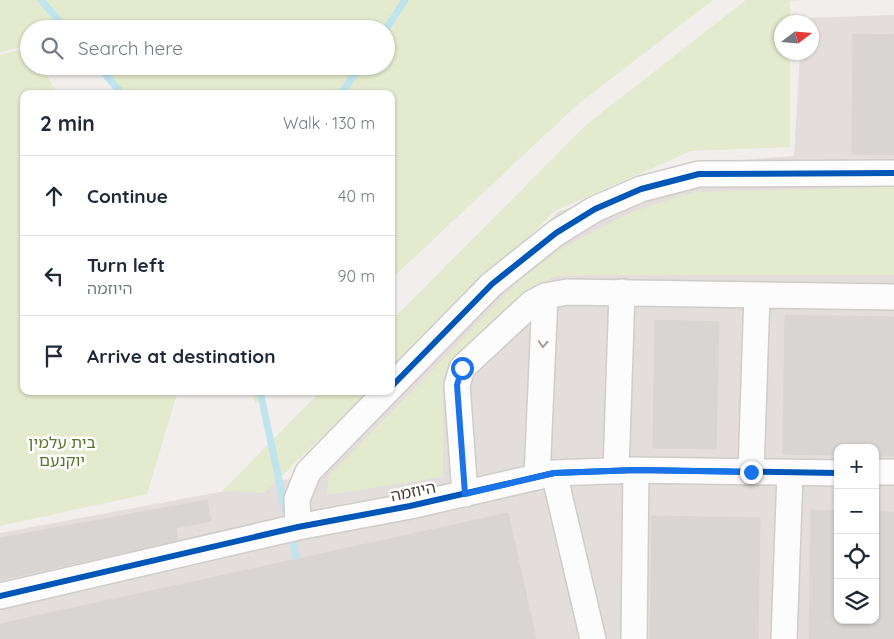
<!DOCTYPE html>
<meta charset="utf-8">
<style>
:root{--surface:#fff;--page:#f6f6f7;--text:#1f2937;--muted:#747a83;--line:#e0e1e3}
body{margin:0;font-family:Quicksand,"Noto Sans Hebrew",sans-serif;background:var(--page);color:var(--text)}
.controls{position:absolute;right:15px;bottom:15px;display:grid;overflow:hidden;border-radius:10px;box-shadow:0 1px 4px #0004}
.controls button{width:45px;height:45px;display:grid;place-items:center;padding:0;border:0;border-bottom:1px solid var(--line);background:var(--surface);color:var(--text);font:25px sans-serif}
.compass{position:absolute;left:774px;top:15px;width:45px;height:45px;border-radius:50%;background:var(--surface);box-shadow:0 1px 4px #0004;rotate:74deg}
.stop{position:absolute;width:15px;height:15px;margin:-11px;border:4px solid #1a73e8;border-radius:50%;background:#fff}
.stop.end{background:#1a73e8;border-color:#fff;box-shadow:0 1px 5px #0008}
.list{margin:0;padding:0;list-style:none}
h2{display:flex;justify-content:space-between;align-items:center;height:65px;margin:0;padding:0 20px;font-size:21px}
h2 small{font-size:16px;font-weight:400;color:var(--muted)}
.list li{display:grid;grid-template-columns:32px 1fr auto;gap:15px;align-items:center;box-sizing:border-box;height:80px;padding:0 20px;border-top:1px solid var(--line)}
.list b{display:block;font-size:19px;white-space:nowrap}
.list p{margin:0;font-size:16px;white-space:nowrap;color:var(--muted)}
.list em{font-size:16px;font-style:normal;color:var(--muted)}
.icon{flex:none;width:28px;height:28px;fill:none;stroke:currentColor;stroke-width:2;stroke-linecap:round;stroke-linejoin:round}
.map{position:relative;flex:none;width:894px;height:639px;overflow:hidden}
.search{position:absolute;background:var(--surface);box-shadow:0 1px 4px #0004;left:20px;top:20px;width:375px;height:55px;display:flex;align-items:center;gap:12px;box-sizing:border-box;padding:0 18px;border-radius:28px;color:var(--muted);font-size:19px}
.panel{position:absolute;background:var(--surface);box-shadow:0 1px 4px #0004;left:20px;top:90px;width:375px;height:305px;border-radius:10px}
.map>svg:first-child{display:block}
.industrial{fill:#e3dedb;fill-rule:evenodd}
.green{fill:#e4eacd}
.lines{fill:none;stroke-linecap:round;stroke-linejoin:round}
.stream{stroke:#bee4ed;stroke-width:7}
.building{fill:#d9d5d3;stroke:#d9d5d1}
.minor-casing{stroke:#cfccc9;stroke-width:28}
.minor{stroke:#fdfcfc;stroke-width:25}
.cycleway-casing{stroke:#fff;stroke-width:9}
.cycleway{stroke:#0057b8;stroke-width:6}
.oneway{stroke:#a29d9a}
.route{stroke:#1a73e8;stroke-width:6}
.labels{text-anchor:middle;stroke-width:5;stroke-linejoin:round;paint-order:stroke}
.park-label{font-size:16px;fill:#58772d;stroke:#fff}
.street-label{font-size:16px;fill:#473e38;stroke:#fff}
</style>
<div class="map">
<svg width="894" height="639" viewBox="0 0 894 639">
<rect width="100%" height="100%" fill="#f1eeec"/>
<path class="industrial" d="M894,15v624h-894v-106l289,-54 269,-267 135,-48 101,-8 6,-103 12,-1v-30h-11l1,-4zM838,448h37v172h-37z"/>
<path class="green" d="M0,0h713l-136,105 -186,174v-185h-274l-12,-28h281v-37h-357v16l-29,7z
M746,0h57l-13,1v21h-8v30l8,1v94l-99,4 -136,60 -164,159v-49l195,-196z
M29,47v19h13l15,28h-33v297h154l-31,103 -147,32v-471z
M894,187v88h-312l-30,2 -109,99v101l-116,18 2,-19 192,-197 40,-30 71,-37 61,-20z
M250,391h20l-14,13z
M321,391h48l-105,102 -42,-2z"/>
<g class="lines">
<path class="stream" d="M41,0l25,29
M386,29l19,-29
M98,66l24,28
M341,94l19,-28
M260,391l26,122
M291,533l7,34"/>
</g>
<path class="building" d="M853,34l41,1v120l-42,-1z
M785,315l109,2v139h-19v-8h-37v7l-55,-1z
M655,320l64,2 -3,127 -63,-1z
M207,500l4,21 -35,7 2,12 -178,40v-42z
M811,510l27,1v109h37v-108h19v127h-85z
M508,513l28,126h-536v-15z
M652,516l108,2 -2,121h-108z"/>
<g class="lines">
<g class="minor-casing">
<path id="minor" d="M391,387l101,-103 64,-51 39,-24 46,-20 58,-15 195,-1
M616,471l6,-179
M751,472l6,-177
M875,472h19
M554,473l39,166
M537,477l8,-181
M465,494l-8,-109 5,-17 70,-65 13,-7 22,-4 327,5
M298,527l-1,-28 11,-27 79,-81
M0,596l298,-69 112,-21 144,-33 82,-3 202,3
M634,639l2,-169
M784,639l6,-166"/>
</g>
<use href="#minor" class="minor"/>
<g class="cycleway-casing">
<path id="cycleway" d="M391,387l101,-103 64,-51 39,-24 46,-20 58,-15 195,-1
M0,596l298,-69 112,-21 144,-33 82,-3 202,3"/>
</g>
<use href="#cycleway" class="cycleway"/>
</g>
<defs><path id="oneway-chevron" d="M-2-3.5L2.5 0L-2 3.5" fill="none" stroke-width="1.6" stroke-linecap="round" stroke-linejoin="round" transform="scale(1.25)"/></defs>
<use class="oneway" href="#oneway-chevron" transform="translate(543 344) rotate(93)"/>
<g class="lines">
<path class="route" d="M462,368l-5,17 8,109 89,-21 82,-3 115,2"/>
</g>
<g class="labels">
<g class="park-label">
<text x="62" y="448">בית עלמין<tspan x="62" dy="18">יוקנעם</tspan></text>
</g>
<g class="street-label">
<text transform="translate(413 491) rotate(-12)" y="6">היוזמה</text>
</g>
</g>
</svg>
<div class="controls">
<button>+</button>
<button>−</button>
<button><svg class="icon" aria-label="locate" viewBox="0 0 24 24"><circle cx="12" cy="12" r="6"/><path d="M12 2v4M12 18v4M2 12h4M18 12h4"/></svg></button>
<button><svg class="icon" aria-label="layers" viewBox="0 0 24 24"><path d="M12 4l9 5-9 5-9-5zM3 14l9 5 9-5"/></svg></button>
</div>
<svg class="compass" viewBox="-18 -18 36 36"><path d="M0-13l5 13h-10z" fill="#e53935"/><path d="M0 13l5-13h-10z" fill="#747a83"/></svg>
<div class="stop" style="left:462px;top:368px"></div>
<div class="stop end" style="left:751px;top:472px"></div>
<div class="search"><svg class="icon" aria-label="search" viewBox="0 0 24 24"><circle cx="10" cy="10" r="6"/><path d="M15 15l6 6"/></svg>Search here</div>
<section class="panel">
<h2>2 min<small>Walk · 130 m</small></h2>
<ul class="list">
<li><svg class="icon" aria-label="ahead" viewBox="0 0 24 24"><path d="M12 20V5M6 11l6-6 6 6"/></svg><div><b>Continue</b></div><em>40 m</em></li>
<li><svg class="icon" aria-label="left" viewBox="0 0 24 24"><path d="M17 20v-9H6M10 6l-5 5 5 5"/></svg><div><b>Turn left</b><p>היוזמה</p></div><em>90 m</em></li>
<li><svg class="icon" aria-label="arrive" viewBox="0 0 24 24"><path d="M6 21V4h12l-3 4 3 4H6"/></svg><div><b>Arrive at destination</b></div></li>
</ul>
</section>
</div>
